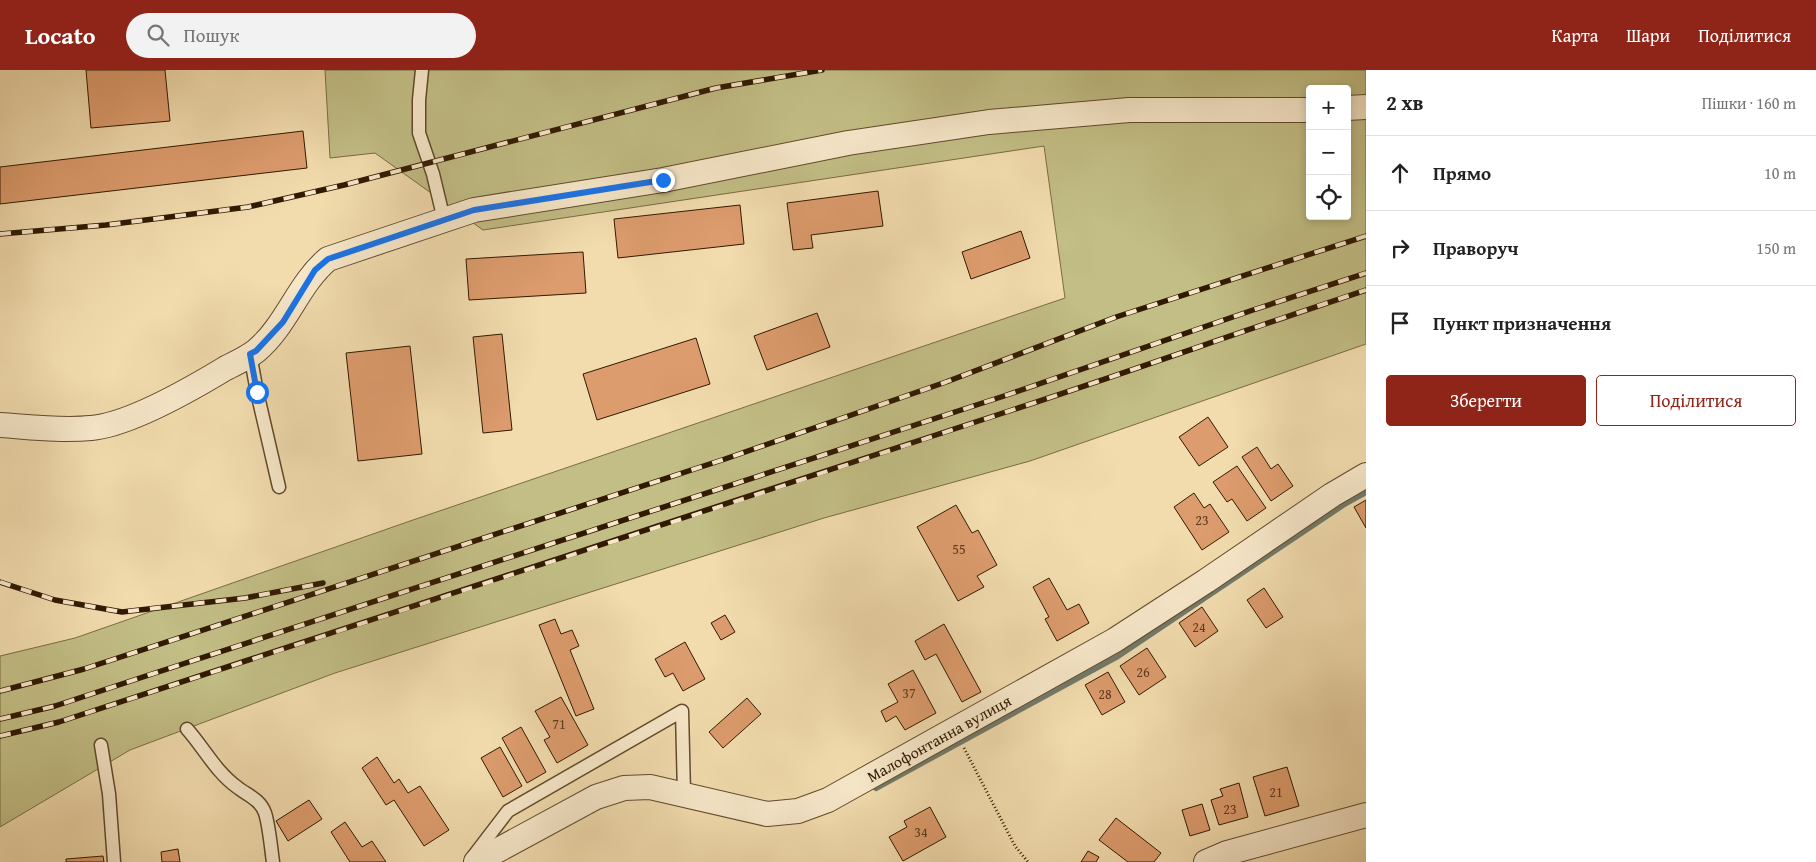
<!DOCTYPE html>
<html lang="uk">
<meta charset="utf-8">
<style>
:root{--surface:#fff;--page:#f2f2f2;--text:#222;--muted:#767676;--line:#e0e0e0;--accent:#8f2418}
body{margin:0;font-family:"Gentium Book Plus",serif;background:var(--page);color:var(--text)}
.controls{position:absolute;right:15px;top:15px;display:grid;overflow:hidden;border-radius:5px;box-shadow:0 2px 8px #0003}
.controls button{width:45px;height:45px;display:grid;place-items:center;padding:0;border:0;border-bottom:1px solid var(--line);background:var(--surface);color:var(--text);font:25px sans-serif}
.stop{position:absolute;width:15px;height:15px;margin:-11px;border:4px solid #1a73e8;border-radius:50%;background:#fff}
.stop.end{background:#1a73e8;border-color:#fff;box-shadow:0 1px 5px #0008}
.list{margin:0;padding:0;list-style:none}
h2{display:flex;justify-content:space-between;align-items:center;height:65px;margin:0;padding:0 20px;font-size:21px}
h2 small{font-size:16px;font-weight:400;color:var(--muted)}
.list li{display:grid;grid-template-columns:32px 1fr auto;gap:15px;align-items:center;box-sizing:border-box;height:75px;padding:0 20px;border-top:1px solid var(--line)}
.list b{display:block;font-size:19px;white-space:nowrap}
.list em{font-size:16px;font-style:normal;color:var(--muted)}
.actions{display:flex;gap:10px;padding:15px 20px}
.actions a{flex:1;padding:11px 0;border:1px solid var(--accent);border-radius:5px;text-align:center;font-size:18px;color:var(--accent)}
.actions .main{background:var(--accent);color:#fff}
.icon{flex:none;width:28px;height:28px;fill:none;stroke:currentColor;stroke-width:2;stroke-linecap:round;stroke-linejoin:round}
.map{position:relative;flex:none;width:1366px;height:792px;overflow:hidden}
header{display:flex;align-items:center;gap:30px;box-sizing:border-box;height:70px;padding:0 25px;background:var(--accent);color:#fff}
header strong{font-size:24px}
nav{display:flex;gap:28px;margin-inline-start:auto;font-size:18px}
.search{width:350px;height:45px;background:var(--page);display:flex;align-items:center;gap:12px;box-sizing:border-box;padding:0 18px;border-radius:28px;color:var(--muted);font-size:19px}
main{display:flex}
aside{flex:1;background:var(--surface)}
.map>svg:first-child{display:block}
.green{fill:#c2be85;stroke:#7a6c43;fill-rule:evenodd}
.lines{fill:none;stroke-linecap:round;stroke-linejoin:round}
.stream{stroke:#717a6a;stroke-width:6}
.building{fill:#dd9c6d;stroke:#311901}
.service-casing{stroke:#614a2c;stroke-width:15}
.minor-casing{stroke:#614a2c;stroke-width:26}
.path{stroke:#311901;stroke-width:3;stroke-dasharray:1 2.5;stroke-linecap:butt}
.service{stroke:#f7e8ca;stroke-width:12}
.minor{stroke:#f7e8ca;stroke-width:24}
.rail-casing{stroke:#311901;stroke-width:5.5}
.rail{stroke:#f7e8ca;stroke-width:4;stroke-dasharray:11;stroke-linecap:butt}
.route{stroke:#1a73e8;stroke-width:6}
.labels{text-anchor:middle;stroke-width:4.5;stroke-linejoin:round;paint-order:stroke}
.number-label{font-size:14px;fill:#5c3a1c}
.street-label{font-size:16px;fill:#311901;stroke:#f7e8ca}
</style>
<header>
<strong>Locato</strong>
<div class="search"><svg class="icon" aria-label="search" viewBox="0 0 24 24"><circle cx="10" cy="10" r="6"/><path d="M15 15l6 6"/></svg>Пошук</div>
<nav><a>Карта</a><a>Шари</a><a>Поділитися</a></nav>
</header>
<main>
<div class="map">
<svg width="1366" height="792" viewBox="0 0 1366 792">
<rect width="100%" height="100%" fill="#f2dcae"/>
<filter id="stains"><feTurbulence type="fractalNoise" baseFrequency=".004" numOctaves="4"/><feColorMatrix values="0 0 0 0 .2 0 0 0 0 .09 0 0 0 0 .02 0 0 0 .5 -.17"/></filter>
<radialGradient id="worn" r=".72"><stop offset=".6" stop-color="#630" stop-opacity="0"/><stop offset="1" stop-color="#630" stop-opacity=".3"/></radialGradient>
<path class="green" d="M325,0h1041v274l-336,117 -206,57 -489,155 -205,77 -130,77v-171l75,-18 338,-118 652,-222 -21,-152 -561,84 -108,-77 -45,5zM1310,19h37v127h-37z"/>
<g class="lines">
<path class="stream" d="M876,718l242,-132 228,-153 20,-11"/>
</g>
<path class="building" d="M86,0h79l5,51 -79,7z
M303,61l4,37 -307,36v-37z
M878,121l5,35 -72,9 2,13 -20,2 -6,-47z
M740,135l4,39 -126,14 -4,-39z
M1021,161l9,27 -59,21 -9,-27z
M583,182l3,41 -117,7 -3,-41z
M817,243l13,34 -63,23 -13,-34z
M502,264l10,96 -29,3 -10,-96z
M696,268l14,46 -113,36 -14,-46z
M410,276l12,108 -64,7 -12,-108z
M1208,347l20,30 -29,19 -20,-29z
M1257,377l14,22 7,-5 15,22 -22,15 -29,-44z
M1237,396l29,42 -19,13 -15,-22 -5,3 -14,-20z
M1194,423l10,15 6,-4 19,28 -27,18 -28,-43z
M1366,430v28l-12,-21z
M956,435l16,28 6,-3 19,35 -20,11 7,11 -26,14 -41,-74z
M1049,508l18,32 12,-6 10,19 -32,18 -12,-22 4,-2 -16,-30z
M1264,518l19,29 -17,11 -19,-28z
M1202,537l16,24 -23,16 -16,-24z
M725,545l10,17 -14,8 -10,-17z
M555,549l6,15 11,-4 7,16 -9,4 24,59 -18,7 -37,-91z
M944,554l37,68 -19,10 -26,-48 -11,6 -10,-19z
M685,572l20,37 -22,12 -10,-18 -8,4 -10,-18z
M1147,578l19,29 -27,18 -19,-29z
M913,600l23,43 -31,17 -9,-14 -10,6 -5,-11 17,-9 -10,-18z
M1108,602l17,30 -23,13 -17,-30z
M561,627l27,48 -31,18 -13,-23 6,-3 -15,-26z
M747,628l14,16 -38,34 -14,-16z
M521,657l25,45 -19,11 -25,-45z
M500,677l22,39 -19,11 -22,-39z
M377,687l17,26 5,-4 9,14 12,-7 29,44 -25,16 -30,-46 -8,5 -24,-37z
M1287,697l12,39 -34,10 -12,-39z
M1239,713l9,34 -29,8 -8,-25 12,-4 -3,-7z
M309,730l13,19 -34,22 -12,-20z
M1202,734l8,26 -20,6 -8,-26z
M930,737l16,30 -43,24 -14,-24 18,-10 -3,-6z
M1116,748l45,35 -7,9h-26l-29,-22z
M345,752l17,25 10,-6 14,21h-36l-19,-30z
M178,779l2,13h-18l-1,-10z
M1088,781l11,6 -3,5h-15z
M103,786l1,6h-38v-3z"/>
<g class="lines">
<g class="service-casing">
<path id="service" d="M422,0l-3,30v33l14,41 11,46
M250,284l7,38 22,95
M187,659c17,19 29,43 50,58 10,8 23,12 28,26 4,12 6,35 8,49
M101,675l8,49 5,68
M472,788l36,-47 174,-100 2,83"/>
</g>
<g class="minor-casing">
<g id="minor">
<path d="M1347,38l19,-1"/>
<path d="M0,355c30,2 61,6 91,3 38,-3 102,-40 135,-60 10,-5 21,-10 30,-17 31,-26 42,-67 72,-92l146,-49 189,-30 185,-37 141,-21 140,-12h181"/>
<path id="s1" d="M476,792l120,-65 28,-9 26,-1 117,27 31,-3 30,-11 287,-160 91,-59 126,-86 34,-20"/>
<path d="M1206,792l21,-9 139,-38"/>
</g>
</g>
<path class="path" d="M964,678l51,98 13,16"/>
<use href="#service" class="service"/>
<use href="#minor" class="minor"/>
<g class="rail-casing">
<path id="rail" d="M0,164l106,-9 142,-18 96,-22 372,-97 106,-18
M0,512l55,18 67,12 123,-14 78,-15
M0,621l84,-22 641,-210 221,-77 170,-65 250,-81
M0,649l55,-13 97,-32 852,-278 249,-86 113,-37
M0,666l59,-14c316,-103 632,-205 947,-310 120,-39 239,-82 360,-122"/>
</g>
<use href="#rail" class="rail"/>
</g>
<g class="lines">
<path class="route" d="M257,322l-7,-38 6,-3 27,-29 32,-52 13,-11 146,-49 189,-30"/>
</g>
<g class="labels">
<g class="number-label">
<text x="1202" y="455">23</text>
<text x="959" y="484">55</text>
<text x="1199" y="562">24</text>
<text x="1143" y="607">26</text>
<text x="909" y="628">37</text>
<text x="1105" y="629">28</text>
<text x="559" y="659">71</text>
<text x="1276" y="727">21</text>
<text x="1230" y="744">23</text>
<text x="921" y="767">34</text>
</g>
<g class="street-label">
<text dy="6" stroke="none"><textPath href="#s1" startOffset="502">Малофонтанна вулиця</textPath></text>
</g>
</g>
<rect width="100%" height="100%" filter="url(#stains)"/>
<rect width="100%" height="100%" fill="url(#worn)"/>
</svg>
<div class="controls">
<button>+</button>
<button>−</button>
<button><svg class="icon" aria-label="locate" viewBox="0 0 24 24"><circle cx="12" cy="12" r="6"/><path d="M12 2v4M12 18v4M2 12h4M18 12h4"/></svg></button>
</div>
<div class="stop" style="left:257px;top:322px"></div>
<div class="stop end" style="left:663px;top:110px"></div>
</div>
<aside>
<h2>2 хв<small>Пішки · 160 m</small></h2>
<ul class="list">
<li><svg class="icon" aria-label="ahead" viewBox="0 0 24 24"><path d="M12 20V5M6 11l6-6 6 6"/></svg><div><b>Прямо</b></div><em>10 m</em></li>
<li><svg class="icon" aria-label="right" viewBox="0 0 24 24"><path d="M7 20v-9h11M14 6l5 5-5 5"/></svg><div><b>Праворуч</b></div><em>150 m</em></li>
<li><svg class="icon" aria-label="arrive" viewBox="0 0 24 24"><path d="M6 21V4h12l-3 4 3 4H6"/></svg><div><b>Пункт призначення</b></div></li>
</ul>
<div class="actions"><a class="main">Зберегти</a><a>Поділитися</a></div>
</aside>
</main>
